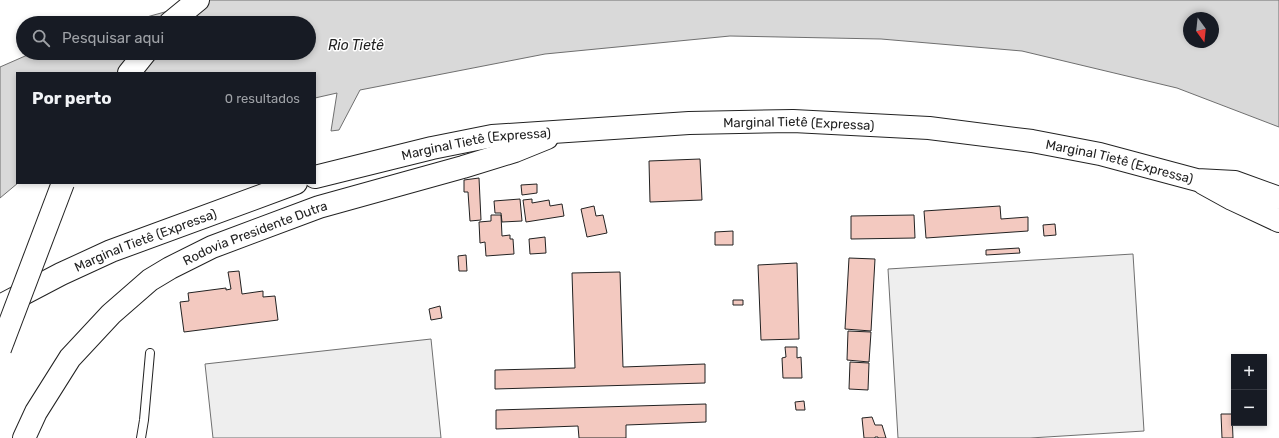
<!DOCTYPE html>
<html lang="pt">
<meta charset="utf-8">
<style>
:root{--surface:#171b24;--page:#242831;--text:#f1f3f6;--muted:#9ea1a6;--line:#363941}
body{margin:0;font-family:Rubik,sans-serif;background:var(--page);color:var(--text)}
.controls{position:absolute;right:12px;bottom:12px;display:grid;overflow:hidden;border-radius:0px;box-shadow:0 2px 6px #0003}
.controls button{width:36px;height:36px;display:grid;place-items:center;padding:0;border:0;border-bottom:1px solid var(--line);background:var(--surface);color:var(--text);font:20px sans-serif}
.compass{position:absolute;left:1183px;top:12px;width:36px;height:36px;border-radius:50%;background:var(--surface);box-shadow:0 2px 6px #0003;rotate:165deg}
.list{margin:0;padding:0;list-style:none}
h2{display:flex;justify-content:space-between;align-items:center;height:52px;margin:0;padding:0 16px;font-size:17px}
h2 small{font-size:13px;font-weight:400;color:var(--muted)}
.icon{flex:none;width:22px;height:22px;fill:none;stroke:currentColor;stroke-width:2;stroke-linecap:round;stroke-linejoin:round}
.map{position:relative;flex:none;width:1279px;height:438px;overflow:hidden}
.search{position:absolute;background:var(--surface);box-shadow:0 2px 6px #0003;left:16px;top:16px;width:300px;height:44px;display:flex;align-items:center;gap:10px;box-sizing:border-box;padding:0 14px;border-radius:22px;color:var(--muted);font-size:15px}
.panel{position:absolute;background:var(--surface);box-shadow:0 2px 6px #0003;left:16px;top:72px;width:300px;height:112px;border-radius:0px}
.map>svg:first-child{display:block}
.green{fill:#eee;stroke:#6f6f6f}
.water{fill:#d9d9d9;stroke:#6f6f6f;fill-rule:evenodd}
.building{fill:#f3c9c0;stroke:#222}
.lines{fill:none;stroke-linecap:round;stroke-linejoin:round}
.lane-casing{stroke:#222;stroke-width:10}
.highway-casing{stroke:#222;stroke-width:24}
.lane{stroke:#fff;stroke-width:8}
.highway{stroke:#fff;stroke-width:22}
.highway-bridge-casing{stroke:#222;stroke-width:24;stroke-linecap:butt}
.highway-bridge{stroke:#fff;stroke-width:22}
.labels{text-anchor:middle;stroke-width:3;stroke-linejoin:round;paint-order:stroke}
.street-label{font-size:13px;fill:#222;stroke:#fff}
.water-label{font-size:14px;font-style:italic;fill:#222;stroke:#fff}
</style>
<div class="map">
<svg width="1279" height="438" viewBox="0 0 1279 438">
<rect width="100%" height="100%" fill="#fff"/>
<path class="green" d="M1133,254l11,177 -114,7h-132l-10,-169z
M431,339l10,99h-228l-8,-74z"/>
<path class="water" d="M208,0h1071v127l-102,-39 -155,-37 -141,-12 -151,-3 -185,18 -185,36 -21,40 -8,1 6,-38 -22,5v-25h-298l1,110 -18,15v-131l32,-14h277v-30h-184zM1189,18h24v24h-24z"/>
<path class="building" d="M700,159l2,41 -52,2 -1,-41z
M479,178l2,42 -11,1 -2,-29h-4v-12z
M537,184v9l-15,2 -1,-10z
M520,199l2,22 -20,1 -1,-9h-6l-1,-12z
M532,199v4l17,-3 1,6 12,-2 2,12 -38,6 -3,-22z
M594,206l2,10 7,-1 4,18 -20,4 -6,-28z
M1000,206l1,13 27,-2v14l-102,7 -2,-27z
M491,215h10l1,21 8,-1v4h3l1,15 -28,2 -1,-14 -5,1 -1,-21 12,-1z
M914,215l1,23 -64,1v-23z
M1055,224l1,11 -12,1 -1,-11z
M733,231v14h-18v-13z
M545,237l1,16 -16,1 -1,-15z
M1019,248l1,5 -34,2v-5z
M466,255l1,16h-8l-1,-15z
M849,258l26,1 -4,72 -26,-2z
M797,263l2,76 -38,1 -3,-75z
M239,271l3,23 21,-3v6l12,-1 3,24 -94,12 -4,-30 9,-1 -1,-8 38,-5v2l5,-1 -3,-17z
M620,272l3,95 82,-3v19l-210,6v-19l80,-2 -3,-95z
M733,300h10v5h-10z
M440,306l2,12 -11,2 -2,-11z
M848,331l23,1 -2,30 -22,-2z
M785,347h12v11l4,-1 1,21h-19l-1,-20 4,-1z
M850,362l19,1 -1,27 -19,-1z
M804,401l1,9h-9l-1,-8z
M706,404v18l-80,3v13h-47l-1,-12 -82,3v-19z
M1221,414h11l1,24h-11z
M872,417l3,8h7l4,13h-8v-1h-3v1h-11l-2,-20z"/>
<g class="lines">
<g class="lane-casing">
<path id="lane" d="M141,438l3,-18 6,-67"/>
</g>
<g class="highway-casing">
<g id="highway">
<path d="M170,23l28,-23"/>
<path d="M129,73l16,-20"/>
<path id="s1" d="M315,177l117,-29 60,-12 197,-13 104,-2 136,7 103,13 68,13 97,26 38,2 44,16"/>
<path d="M1203,183l29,16 47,22"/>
<path id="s2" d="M0,306l61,-32 50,-23 185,-68"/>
<path id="s3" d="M24,438l12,-26 34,-54 41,-44 39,-34 20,-12 42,-21 107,-40 144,-40 52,-16 32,-13"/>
</g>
</g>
<use href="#lane" class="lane"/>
<use href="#highway" class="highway"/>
<g class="highway-bridge-casing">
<path id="highway-bridge" d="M0,349l63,-166"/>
</g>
<use href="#highway-bridge" class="highway-bridge"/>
</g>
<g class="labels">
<g class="street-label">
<text dy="5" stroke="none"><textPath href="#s1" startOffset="489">Marginal Tietê (Expressa)</textPath></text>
<text dy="5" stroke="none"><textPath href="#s1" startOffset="165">Marginal Tietê (Expressa)</textPath></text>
<text dy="5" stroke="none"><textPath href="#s1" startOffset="813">Marginal Tietê (Expressa)</textPath></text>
<text dy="5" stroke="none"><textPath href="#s3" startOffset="320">Rodovia Presidente Dutra</textPath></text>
<text dy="5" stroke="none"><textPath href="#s2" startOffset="160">Marginal Tietê (Expressa)</textPath></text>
</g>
<g class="water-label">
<text x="356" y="50">Rio Tietê</text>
</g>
</g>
</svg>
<div class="controls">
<button>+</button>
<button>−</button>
</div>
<svg class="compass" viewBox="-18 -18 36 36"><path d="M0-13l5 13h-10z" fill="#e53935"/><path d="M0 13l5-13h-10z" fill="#9ea1a6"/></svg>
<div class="search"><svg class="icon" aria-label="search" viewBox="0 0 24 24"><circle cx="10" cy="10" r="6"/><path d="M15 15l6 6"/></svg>Pesquisar aqui</div>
<section class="panel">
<h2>Por perto<small>0 resultados</small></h2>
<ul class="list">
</ul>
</section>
</div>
